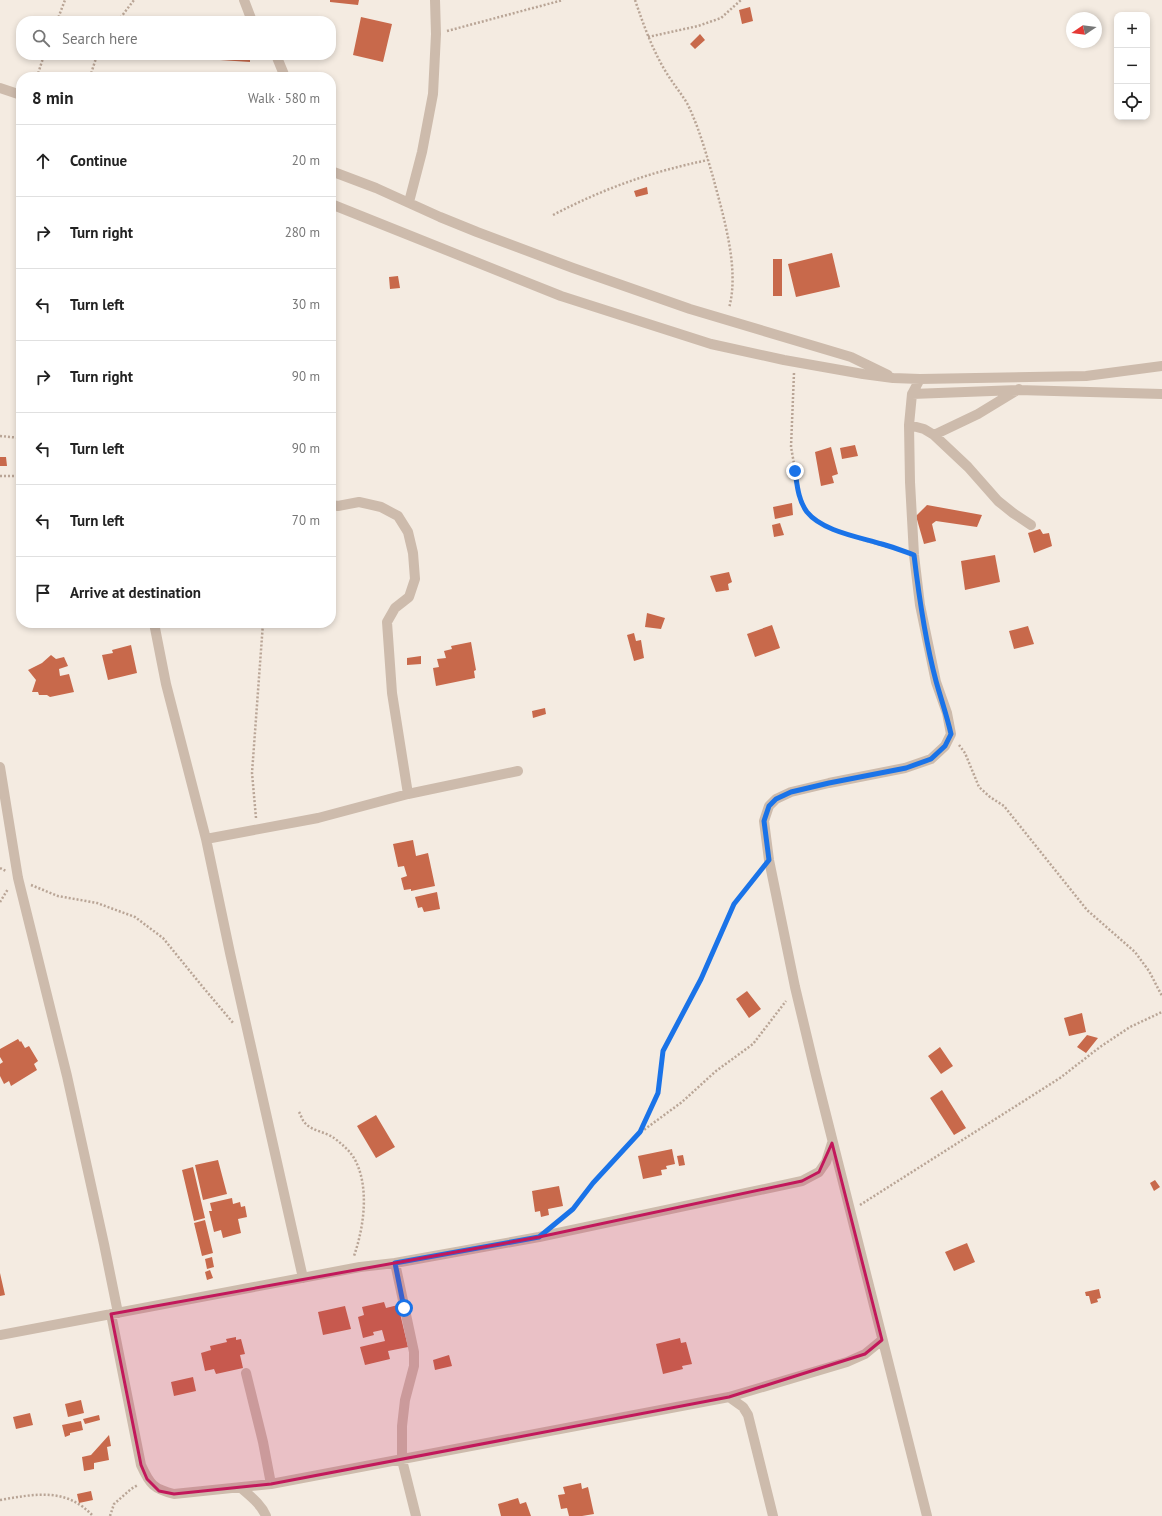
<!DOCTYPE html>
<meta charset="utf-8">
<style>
:root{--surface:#fff;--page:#f6f6f6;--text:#222;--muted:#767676;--line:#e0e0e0}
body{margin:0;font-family:"PT Sans",sans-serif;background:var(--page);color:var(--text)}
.controls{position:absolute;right:12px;top:12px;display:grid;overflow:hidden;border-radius:8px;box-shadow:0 2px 6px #0003}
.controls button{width:36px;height:36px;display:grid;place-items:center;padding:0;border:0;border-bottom:1px solid var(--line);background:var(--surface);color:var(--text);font:20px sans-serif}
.compass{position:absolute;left:1066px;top:12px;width:36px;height:36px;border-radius:50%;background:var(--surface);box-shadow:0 2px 6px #0003;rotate:257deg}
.stop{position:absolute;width:12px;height:12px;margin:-9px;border:3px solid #1a73e8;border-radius:50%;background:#fff}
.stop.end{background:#1a73e8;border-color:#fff;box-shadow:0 1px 4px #0008}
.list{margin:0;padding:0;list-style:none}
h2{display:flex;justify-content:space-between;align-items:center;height:52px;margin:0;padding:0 16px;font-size:17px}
h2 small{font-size:13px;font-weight:400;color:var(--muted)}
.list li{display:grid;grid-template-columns:26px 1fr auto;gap:12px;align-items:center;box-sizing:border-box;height:72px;padding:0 16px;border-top:1px solid var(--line)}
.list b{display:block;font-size:15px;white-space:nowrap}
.list em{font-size:13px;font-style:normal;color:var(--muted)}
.icon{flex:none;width:22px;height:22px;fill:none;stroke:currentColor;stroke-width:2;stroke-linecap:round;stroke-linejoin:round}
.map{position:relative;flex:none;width:1162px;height:1516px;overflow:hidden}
.search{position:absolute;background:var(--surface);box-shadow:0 2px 6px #0003;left:16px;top:16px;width:320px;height:44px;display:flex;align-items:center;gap:10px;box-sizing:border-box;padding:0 14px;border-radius:16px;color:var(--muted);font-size:15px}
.panel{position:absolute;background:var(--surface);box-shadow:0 2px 6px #0003;left:16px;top:72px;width:320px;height:556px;border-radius:16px}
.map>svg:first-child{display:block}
.building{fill:#c8694b}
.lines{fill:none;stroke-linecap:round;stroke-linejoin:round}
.path{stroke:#b9a596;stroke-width:2.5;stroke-dasharray:2 2;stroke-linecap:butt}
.minor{stroke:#cdbbac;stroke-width:10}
.route{stroke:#1a73e8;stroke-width:5}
.marked{fill:#c2185b;fill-opacity:0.2;stroke:#c2185b;stroke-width:3;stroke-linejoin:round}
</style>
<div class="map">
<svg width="1162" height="1516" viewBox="0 0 1162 1516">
<rect width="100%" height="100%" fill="#f4ebe1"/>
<path class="building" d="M330,0h29l-1,5 -28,-3z
M750,7l3,14 -11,3 -3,-14z
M361,17l31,7 -9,38 -30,-7z
M700,34l5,6 -10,9 -5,-5z
M220,55h30v7l-30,-2z
M647,187l1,7 -12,3 -2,-6z
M832,253l8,34 -44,10 -8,-33z
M773,259h9v37h-9z
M398,276l2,12 -10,1 -1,-12z
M855,445l3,11 -16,3 -2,-11z
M831,447l7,27 -6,2 2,7 -13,3 -6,-34z
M0,457h6l1,9h-7z
M792,503l1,12 -18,4 -2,-12z
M927,505l55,10 -5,12 -41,-6 -4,3 4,17 -12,3 -8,-28z
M780,523l4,12 -10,2 -2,-12z
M1040,529l3,5 6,-1 3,13 -18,7 -6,-20z
M995,555l5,27 -35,8 -4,-29z
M729,572l3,10 -4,2 1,6 -13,2 -6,-16z
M647,613l18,5 -4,11 -16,-2z
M772,625l8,23 -25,9 -8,-23z
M1028,626l6,18 -20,5 -5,-18z
M634,633l2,8 5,-1 3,18 -10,3 -7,-26z
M471,642l5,28 -2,1 1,7 -39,8 -3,-18 6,-1 -2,-8 9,-1 -2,-7 8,-2 -1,-3z
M131,645l6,28 -29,7 -6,-25 11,-2 -1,-3z
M51,655l5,4 8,-2 4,9 -9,3 1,7 9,-2 5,18 -24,5 -3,-2h-8l-1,-3h-6l4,-12 -8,-10 14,-7z
M421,656v8l-14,1v-7z
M545,708l1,6 -13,4 -1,-7z
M413,840l3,16 12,-3 7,33 -24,5v-2l-7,1 -3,-12 6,-2 -3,-10 -6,1 -5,-23z
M437,892l3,17 -16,3 -2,-5 -4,1 -3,-11z
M747,991l14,18 -12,9 -13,-19z
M1082,1013l4,19 -17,4 -5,-18z
M1087,1035l11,3 -12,15 -9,-6z
M18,1039l2,3 1,-1 4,7 4,-2 9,15 -4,3 3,6 -26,16 -2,-5 -5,3 -4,-8v-12l3,-2 -3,-5v-8z
M940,1047l13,19 -12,8 -13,-18z
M942,1090l24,38 -12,7 -24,-37z
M376,1115l19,32 -19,11 -19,-32z
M672,1149l3,15 -9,2 1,3 -6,1 1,5 -19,4 -5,-23z
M683,1155l2,10 -6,1 -2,-10z
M218,1160l9,34 -24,6 -8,-35z
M193,1167l12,51 -11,3 -12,-51z
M1155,1180l5,7 -6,4 -4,-8z
M559,1186l4,20 -15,3 1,6 -8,2 -1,-6 -5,1 -3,-21z
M232,1198l1,6 7,-2 1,5 4,-1 2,11 -9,2 3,14 -18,5 -2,-8 -7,2 -5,-21h3l-2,-8z
M205,1220l8,33 -11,3 -8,-33z
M967,1243l8,19 -21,9 -9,-19z
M212,1257l2,10 -7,2 -2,-10z
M210,1270l3,8 -6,2 -2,-8z
M0,1273l5,22 -5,1z
M1099,1289l2,9 -4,1 1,3 -7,2 -2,-8h-3l-1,-4z
M384,1302l2,6 12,-3 10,42 -20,4 2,8 -25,6 -5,-18 25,-6 -3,-11 -9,2 1,3 -11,3 -5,-21 6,-2 -2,-8z
M345,1306l6,23 -28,6 -5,-23z
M236,1337v3l5,-1 4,15 -5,1 3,13 -27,6 -2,-5 -9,2 -4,-18 10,-3 -1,-4 17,-4 -1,-3z
M680,1338l1,5 5,-1 6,22 -10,2 1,3 -20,5 -7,-30z
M449,1355l3,11 -17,4 -2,-10z
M193,1377l3,14 -22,5 -3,-14z
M81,1400l3,13 -16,4 -3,-13z
M30,1413l3,12 -17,4 -3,-12z
M99,1415l1,5 -15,4 -2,-5z
M81,1421l2,9 -13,3v2l-5,2 -3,-12z
M109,1435l2,11 -4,1 2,13 -15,3v6l-10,2 -2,-14 9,-2z
M581,1483l1,6 6,-2 6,27 -12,2h-13l-2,-8 -6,1 -3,-14 7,-1 -2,-7z
M91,1491l2,9 -14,3 -2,-9z
M518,1498l2,6 6,-2 5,14h-30l-3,-12z"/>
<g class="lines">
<path class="path" d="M635,0c9,26 17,49 31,72 7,12 16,22 22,33 11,23 18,48 25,72 10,38 27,92 16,131
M57,21l8,-21
M118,21l16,-21
M447,31l116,-31
M648,37l50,-11 23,-8 20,-18
M37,77l7,-22
M90,77l7,-22
M553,215c52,-27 97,-43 155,-55
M794,373l-3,74 9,50 7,15 16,13 27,11 52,15
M0,436l21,2
M0,476h21
M959,745l6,8 14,34 11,10 14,9 83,104 48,42 14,19 13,25
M256,818l-4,-45 11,-150
M0,868l6,3
M31,885l27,11 39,7 38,14 28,21 39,48 32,38
M0,902l8,-13
M299,1112c2,3 3,8 6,11 7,8 21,9 29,15 8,6 15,12 20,20 16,28 10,69 0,98
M641,1132l41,-30 34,-31 37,-27 33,-43
M860,1205l200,-127 40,-31 30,-20 32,-15
M560,1220l13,-11 20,-26 47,-51 18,-39 5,-42 38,-72 33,-76 25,-30
M0,1500c35,-6 66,-13 93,16
M110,1516l4,-12 17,-15 7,-4"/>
<path class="minor" d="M244,0l8,21
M276,55l9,22
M0,88l21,7
M331,171l45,17 64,29 37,15 96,36 117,41 161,48 37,18
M409,202l13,-50 11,-58 3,-60 -1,-34
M331,204l230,92 150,48 73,16 79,14 30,4 27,1 166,-3 76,-10
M920,379l-8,15 -3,31 1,57 4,73 6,50 16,77 11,31 4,21 -6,12 -14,13 -26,9 -76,15 -38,9 -15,7 -7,7 -5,15 5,39 26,127 21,88 111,441
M912,394l106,-4 144,4
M909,425l15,4 10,6 34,32 30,34 15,12 18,12
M934,435l44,-21 41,-25
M331,505l7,1 21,-4 22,5 17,9 10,16 5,21 2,26 -6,18 -14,11 -8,14 5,71 16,101
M154,623l12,61 40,155 24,114 73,325
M0,767l18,111 49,198 37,168 14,69
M206,839l112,-21 90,-24 110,-23
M395,1263l19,89v14l-9,34 -3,26v34l14,56
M111,1314l30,151c9,20 13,24 33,29l97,-10 458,-87 118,-35 18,-8 17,-14
M0,1335l360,-68 35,-4 144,-26 263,-56 17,-9 7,-10 6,-19
M246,1373l17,69 8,42
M729,1397l14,10 5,8 25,101
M241,1488c9,8 20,16 25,28"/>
</g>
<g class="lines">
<path class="route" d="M404,1308l-9,-45 144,-26 34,-28 20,-26 47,-51 18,-39 5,-42 38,-72 33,-75 35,-44 -5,-39 5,-15 7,-7 15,-7 38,-9 77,-15 25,-9 14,-13 6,-12c-4,-18 -10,-35 -15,-53 -11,-41 -17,-84 -22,-126 -11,-4 -21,-8 -32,-11 -23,-7 -60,-13 -75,-32 -9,-12 -10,-28 -12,-41"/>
</g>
<path class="marked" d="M832,1143l50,197 -17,14 -136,43 -458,87 -97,10 -15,-3 -12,-12 -6,-14 -30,-151 428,-77 263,-56 17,-9z"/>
</svg>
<div class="controls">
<button>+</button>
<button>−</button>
<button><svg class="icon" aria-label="locate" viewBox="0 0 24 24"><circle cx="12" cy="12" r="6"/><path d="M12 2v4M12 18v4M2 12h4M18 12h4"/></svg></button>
</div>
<svg class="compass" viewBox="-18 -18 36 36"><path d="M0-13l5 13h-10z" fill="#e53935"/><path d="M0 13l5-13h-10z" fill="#767676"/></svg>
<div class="stop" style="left:404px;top:1308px"></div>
<div class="stop end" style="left:795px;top:471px"></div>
<div class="search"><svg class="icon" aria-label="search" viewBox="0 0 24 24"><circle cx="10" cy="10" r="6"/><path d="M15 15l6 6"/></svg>Search here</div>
<section class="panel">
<h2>8 min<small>Walk · 580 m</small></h2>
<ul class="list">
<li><svg class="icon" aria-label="ahead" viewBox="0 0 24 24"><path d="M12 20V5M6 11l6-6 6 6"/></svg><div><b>Continue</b></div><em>20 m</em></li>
<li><svg class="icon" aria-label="right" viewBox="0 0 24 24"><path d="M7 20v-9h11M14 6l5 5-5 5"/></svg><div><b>Turn right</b></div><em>280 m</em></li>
<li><svg class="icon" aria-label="left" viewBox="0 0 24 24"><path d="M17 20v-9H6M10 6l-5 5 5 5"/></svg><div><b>Turn left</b></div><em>30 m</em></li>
<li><svg class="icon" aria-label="right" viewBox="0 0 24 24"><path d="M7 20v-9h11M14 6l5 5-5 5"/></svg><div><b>Turn right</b></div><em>90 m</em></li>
<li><svg class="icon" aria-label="left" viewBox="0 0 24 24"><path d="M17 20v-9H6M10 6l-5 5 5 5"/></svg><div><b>Turn left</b></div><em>90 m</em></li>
<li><svg class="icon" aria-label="left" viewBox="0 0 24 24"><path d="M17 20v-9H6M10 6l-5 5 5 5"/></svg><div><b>Turn left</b></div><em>70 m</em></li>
<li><svg class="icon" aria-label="arrive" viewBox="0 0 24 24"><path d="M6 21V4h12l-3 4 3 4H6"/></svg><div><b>Arrive at destination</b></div></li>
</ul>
</section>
</div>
